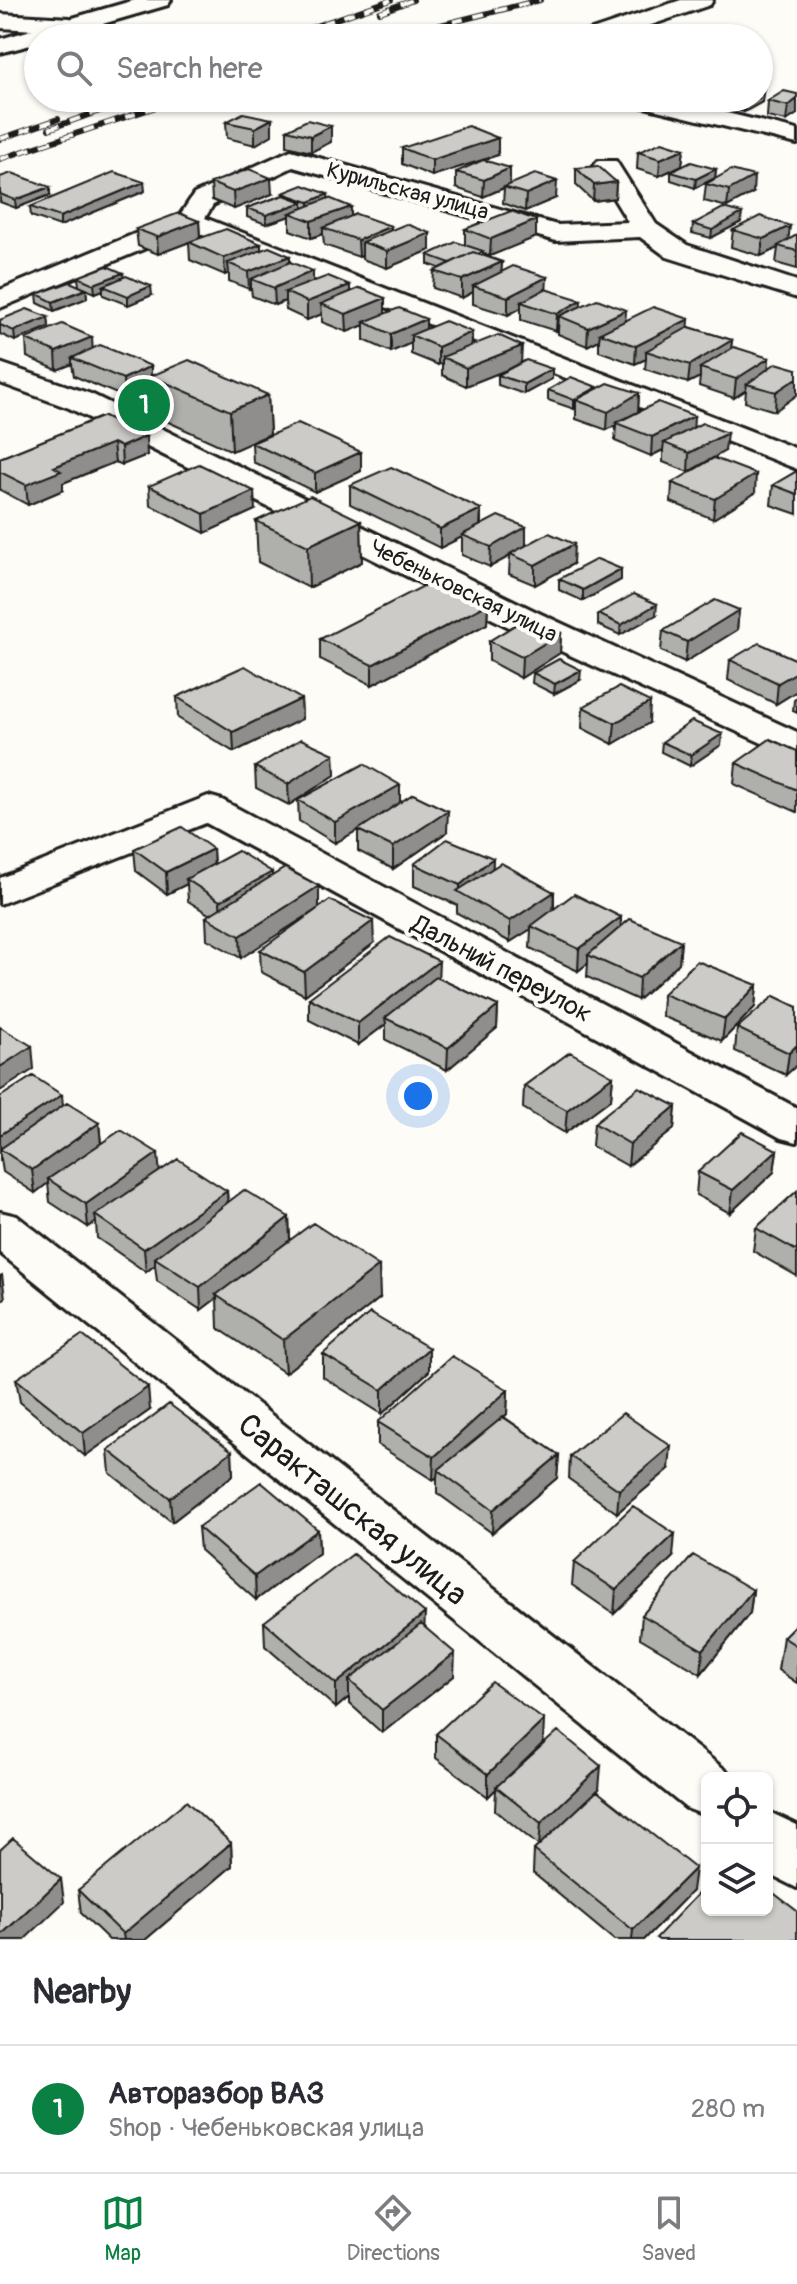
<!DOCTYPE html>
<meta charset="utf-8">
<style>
:root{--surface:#fff;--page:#f7f7f7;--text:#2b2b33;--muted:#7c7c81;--line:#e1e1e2;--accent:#0b8043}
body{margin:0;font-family:Pangolin,sans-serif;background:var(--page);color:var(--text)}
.controls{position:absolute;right:24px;bottom:24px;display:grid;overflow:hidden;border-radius:12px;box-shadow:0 2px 6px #0004}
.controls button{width:72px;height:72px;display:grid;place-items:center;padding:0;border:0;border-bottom:2px solid var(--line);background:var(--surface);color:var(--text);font:40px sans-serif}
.you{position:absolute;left:418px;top:1096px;width:28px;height:28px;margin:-20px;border:6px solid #fff;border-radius:50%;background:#1a73e8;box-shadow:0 0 0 12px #1a73e833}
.badge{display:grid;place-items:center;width:52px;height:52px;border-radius:50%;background:var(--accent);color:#fff;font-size:26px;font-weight:700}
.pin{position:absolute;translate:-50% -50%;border:4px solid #fff;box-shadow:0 2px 8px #0006}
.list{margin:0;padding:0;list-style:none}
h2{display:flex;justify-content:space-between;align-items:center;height:104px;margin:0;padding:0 32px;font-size:34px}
h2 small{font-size:26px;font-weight:400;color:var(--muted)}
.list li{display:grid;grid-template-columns:52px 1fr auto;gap:24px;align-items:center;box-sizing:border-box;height:128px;padding:0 32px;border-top:2px solid var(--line)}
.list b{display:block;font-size:30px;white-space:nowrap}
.list p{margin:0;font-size:26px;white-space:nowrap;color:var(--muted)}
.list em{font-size:26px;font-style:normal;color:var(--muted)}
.icon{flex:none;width:44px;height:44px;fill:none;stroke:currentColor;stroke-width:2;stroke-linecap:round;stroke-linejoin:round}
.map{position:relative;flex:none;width:797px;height:1940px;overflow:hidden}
.search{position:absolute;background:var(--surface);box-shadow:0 2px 6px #0004;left:24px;right:24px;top:24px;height:88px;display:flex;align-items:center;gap:20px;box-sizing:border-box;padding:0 28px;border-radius:44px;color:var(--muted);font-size:30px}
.sheet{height:232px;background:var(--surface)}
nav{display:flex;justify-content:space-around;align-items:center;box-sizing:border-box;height:112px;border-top:2px solid var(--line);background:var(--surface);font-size:22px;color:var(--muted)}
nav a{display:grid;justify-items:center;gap:4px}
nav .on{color:var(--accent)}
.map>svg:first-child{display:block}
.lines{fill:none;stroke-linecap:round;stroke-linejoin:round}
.street-casing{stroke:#1c1c1c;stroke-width:6}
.secondary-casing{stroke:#1c1c1c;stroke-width:6}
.street{fill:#fdfcf7;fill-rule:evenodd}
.secondary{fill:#fdfcf7;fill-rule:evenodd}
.rail-casing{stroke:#1c1c1c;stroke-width:6}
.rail{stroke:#fdfcf7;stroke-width:4;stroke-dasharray:11;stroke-linecap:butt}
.wall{fill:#afafac;stroke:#1c1c1c;stroke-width:2}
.shaded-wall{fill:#8f8e8c;stroke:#1c1c1c;stroke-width:2}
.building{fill:#cccbc8;stroke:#1c1c1c;stroke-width:2}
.labels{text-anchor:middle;stroke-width:8;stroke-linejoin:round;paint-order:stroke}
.far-street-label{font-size:22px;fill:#1c1c1c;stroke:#fdfcf7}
.street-label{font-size:26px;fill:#1c1c1c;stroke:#fdfcf7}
.near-street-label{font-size:32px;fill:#1c1c1c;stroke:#fdfcf7}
</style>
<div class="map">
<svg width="797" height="1940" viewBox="0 0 797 1940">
<rect width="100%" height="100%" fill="#fdfcf7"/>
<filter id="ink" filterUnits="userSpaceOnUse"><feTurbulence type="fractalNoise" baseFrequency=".0125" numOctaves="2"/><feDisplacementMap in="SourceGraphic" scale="16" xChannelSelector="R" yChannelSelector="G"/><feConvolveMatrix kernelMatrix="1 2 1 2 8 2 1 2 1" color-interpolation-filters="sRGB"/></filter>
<g filter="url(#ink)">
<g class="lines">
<g class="street-casing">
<path id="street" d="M681,0h32l-3,5 -97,33h-33l3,-5z
M0,14l70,4 11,7 -11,7 -70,-4z
M624,98h42l131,32v14l-169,-41z
M291,150l266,75 71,-3 -34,-56 4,-5h18l40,63 31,21 110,36v17l-130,-41 -27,-20 -84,4 -263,-74 -80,38 -8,13 592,231v20l-607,-239 -190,78v-18l180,-75 14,-21z
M208,796l14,4 575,308v34l-16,-4 -575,-315 -206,81v-26z
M0,1212l17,4 711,556 3,6h-24v38l-21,-8 -686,-555z
M767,1811l30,14v63l-30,-15z"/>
</g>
<g class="secondary-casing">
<path id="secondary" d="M135,0h36l-3,5 -114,33h-16v5l-38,10v-14z
M0,363l91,31 450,220 256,118v27l-282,-129 -446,-222 -69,-25z"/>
</g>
<use href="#street" class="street"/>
<use href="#secondary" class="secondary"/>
<g class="rail-casing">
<path id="rail" d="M380,12l33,-12
M281,38l110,-38
M389,38l151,-38
M49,129l87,-31
M0,139l58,-20
M0,159l183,-61"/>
</g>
<use href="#rail" class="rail"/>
</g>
<path class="wall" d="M797,94v20l-11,7 -19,-4 1,-16z
M717,98h42l3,4 -18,10 -27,-6z
M272,119v16l-17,10 -28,-7 -1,-16z
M331,126v16l-20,10 -24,-6v-16z
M498,138v17l-66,21 -30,-12v-16z
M684,149l-2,16 -23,11 -22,-7 1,-17z
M576,168l40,14 -1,16 -22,3 -17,-16z
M716,169l-1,9 -20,10 -24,-8v-8z
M456,172l54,12 46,14 -31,13 -22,-8 1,-15 -21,9 -27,-9z
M0,177l50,18 -34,13 -16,-6z
M211,183l61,11 -38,15 -22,-9z
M706,184l47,9 -26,14 -23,-6z
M145,191l-85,35 -29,-10 -1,-9z
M283,193l46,6 22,17 40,10v4l39,3v17l-43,18 -25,-9v-3l-3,1 -35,-12 -1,-11 -12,4 -21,-8v-14l-24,8 -19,-7v-9l36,-13z
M536,220v17l-46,19 -7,-3v2l19,7 -1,10 46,18 33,17 45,14 64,6 43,13 -1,8 38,10 -1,11h29l-22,42 -30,-9 1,-12 -12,8 -35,-12 1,-9 -12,6 -43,-14 1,-10 -11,5 -36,-13v-11l-12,6 -29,-12v-4l-2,1 -35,-11v-12l-13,7 -35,-11v-12l-11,6 -29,-10 1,-17 5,-3 -11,-4v-9l37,-10v-16z
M199,221l1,17 -42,16 -20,-8 -2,-17z
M741,222l-30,16 -19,-5 1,-9z
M733,230l55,10 9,-5v34l-21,-6 2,-15 -17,8 -30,-9z
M189,242l72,9 29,11 23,19 37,11 35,6v15l41,6v10l46,3v13l50,17 30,7v10l-28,15 -26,-9v-10l13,-7 -45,18 -24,-11v-12l-4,2 -27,-11v-11l-20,9 -27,-12v-15l-17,7 -25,-10v-8l-15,6 -21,-10 -1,-9 -10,4 -23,-9 -1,-8 -2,1 -20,-8v-8l-4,2 -35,-15z
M123,273v4l29,18 -24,10 -25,-10v-5l-8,3 -9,-4 1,9 -33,13 -16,-8 -1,-9 42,-8 -1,-9z
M48,317l1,10 -34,14 -15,-7v-14z
M26,339l67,9 59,27 116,20 2,39 -38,17 -79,-36v-7l-6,3 -19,-9v-7l-4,2 -50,-21 -2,-12 -15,6 -30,-13z
M597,388l42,5 -1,19 55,16 32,23 -37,21 -25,-10v-12l-12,6 -36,-15 1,-16 -9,5 -31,-11v-11l-2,1 -26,-9v-10z
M104,416l43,39 -25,10 -7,-3 -52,21v7l-35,15 -28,-15v-32z
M252,443l109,9v19l-46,21 -62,-30z
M797,471v43l-26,-9 2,-20z
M672,483l83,10 -42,26 -42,-17z
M350,485l131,24v16l45,21 47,18 -38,21 -26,-11 1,-18 -20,11 -28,-12v-18l-22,11 -90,-44z
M149,486l106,24 -50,23 -55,-28z
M256,521h105l1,41 -53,26 -51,-26z
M621,569v11l-38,21 -24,-11v-11z
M488,604l-1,20 -115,61 -52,-26v-20z
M739,610l-2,20 -52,32 -24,-11 2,-20z
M598,614l58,1 -36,20 -22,-10z
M561,633l-1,20 -39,25 -32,-17v-20z
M730,660h67v31l-21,13 -48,-24z
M533,673l47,7 -26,14 -22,-11z
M177,697l124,2 1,20 -68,33 -56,-34z
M797,698v15l-4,-2 1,-11z
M583,707l66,16 -36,21 -31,-16z
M722,734l-1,11 -31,21 -29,-14 1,-10z
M797,751v61l-63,-28 2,-21z
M334,754l1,21 -46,30 -33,-17 -1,-21z
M298,800l102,2 47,30 -54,37 -35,-18v-21l-23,13 -36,-22z
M134,849h79l1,15 58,8v4l-31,82 -34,-19 -1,-22 4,-2 -22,-14 -1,-17 -20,10 -31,-23z
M493,858l-1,11 62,23v17l67,8v11l60,13 -2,22 -41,37 -51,-23 1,-14 -10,8 -48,-23 1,-19 -21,13 -53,-29v-8l-43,-19v-22z
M374,943l-69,52 -44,-23 -1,-22z
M438,978l60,28 -1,22 -50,42 -61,-30v-16l-28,21 -49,-25v-22z
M757,985l-2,22 -33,34 -60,-25 1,-22z
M797,1007l-11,68 -51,-24 2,-23z
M613,1076l-2,23 -46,34 -42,-25 1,-22z
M0,1097l63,8 36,18 2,20 59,28 67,20 1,11 61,15 1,23 -18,14 108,44 -95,75 -67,-45 -1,-30 -16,12 -44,-29 -2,-16 -9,7 -49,-34 -1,-16 -8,5 -38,-25 -2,-19 -13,10 -32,-21 -2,-13 -1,1z
M676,1106l-2,23 -46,37 -36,-20 2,-23z
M777,1150l-3,22 -44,41 -34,-18 2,-23z
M797,1191v85l-44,-25 3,-23z
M429,1348v23l-47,43 -59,-37v-23z
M16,1379l134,31 -65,46 -65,-54z
M508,1390l-1,24 -3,3 55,38 -2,23 -65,55 -55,-40v-16l-4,3 -55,-35v-23z
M108,1450l124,1 1,24 -61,47 -62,-49z
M570,1456l99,13 -52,44 -48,-34z
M198,1527l120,3 1,23 -63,47 -56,-50z
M673,1557l-59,57 -42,-29 2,-23z
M753,1590l-3,23 -49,61 -61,-36 2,-23z
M264,1622l161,5 29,49 -72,57 -33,-30v-6l-13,11 -71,-62z
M797,1623v60l-19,-13 5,-33z
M436,1734l107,9 -16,16 72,30 -2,2 95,100 -48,49h-30l-81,-67 1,-23 5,-4 -44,-36 1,-21 -8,8 -52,-39z
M231,1843l1,23 -87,74h-36l-28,-27 -3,-23z"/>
<path class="shaded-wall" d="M764,86l-2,16 -18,10 1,-14h14v-9z
M797,99v15l-11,7 2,-15z
M272,119v16l-17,10v-17z
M331,126v16l-20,10v-16z
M498,138v17l-66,21v-16z
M684,149l-2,16 -23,11 1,-17z
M510,168v17l-27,12 1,-17z
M716,169l-1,9 -20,10 1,-9z
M754,176l-1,17 -26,14 2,-17z
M271,178l1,16 -38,15 -1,-17z
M557,181l-1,17 -31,13 1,-17z
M144,182l1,9 -85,35v-9z
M616,182l-1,16 -22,3 1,-16z
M50,187v8l-34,13 -1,-8z
M328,194l1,8 -20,9v-9z
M303,202v9l-13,2v3l-24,8v-9z
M351,207v17l-28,4v6l-12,4v-17z
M742,213l-1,9 -30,16 1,-8z
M536,220v17l-46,19 1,-17z
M199,221l1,17 -42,16 -1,-17z
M391,226v17l-29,-1v14l-3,1 -1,-17z
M790,226l-2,17 -10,3v2l-17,8 2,-17z
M430,233v17l-43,18v-17z
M261,244v18l-33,1 1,10 -4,2 -1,-17z
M290,256v17l-39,6v9l-2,1 -1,-17z
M502,262l-1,17 -28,7v6l-11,6v-18z
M313,271v17l-28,4v9l-10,4 -1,-17z
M123,273l1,9 -21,4v4l-8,3 -1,-9z
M547,277l-1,18 -25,7v6l-13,7v-18z
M350,285v18l-29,1 1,10 -15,6v-18z
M151,286l1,9 -24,10v-9z
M86,289l1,9 -33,13 -1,-9z
M385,298v17l-21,7v3l-17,7 -1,-18z
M581,300l-1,18 -21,-2 -1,14 -2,1 1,-17z
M626,310l-1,18 -25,5 -1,7 -12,6 1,-18z
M48,317l1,10 -34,14 -1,-10z
M426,319v18l-15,-2v8l-20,9v-18z
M689,319l-1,18 -42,14v8l-11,5 1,-18z
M472,332l-1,18 -29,7v6l-4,2v-18z
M92,337l1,18 -21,3v6l-15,6 -1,-18z
M732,340l-2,19 -30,9v9l-12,6 2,-18z
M522,346l-1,18 -55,22v-18z
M769,358l-1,18 -21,8 -1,6 -12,8 2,-19z
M151,366v19l-23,8v2l-4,2 -1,-18z
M552,369v10l-28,15v-10z
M797,378v17l-22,16 1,-19z
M597,387v9l-21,4v8l-2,1v-9z
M639,393l-1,19 -22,11v2l-9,5 1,-18z
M268,395l2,39 -38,17 -2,-40z
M152,399l1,9 -6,3v-10z
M694,416l-1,19 -29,8 -1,7 -12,6 1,-19z
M727,433l-2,18 -37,21 1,-19z
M146,436l1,19 -25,10 -1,-18z
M113,443l2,19 -52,21v7l-35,15 -2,-20 28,-18z
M361,452v19l-46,21v-19z
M756,474l-1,19 -42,26 2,-20z
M254,491l1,19 -50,23 -1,-19z
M481,509l-1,19 -18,7v2l-22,11v-19z
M361,521l1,41 -53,26 -1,-42z
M526,527v20l-16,7v2l-20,11 1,-20z
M574,544l-1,20 -38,21v-20z
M621,569v11l-38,21v-11z
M488,604l-1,20 -115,61v-20z
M657,604l-1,11 -36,20 1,-10z
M739,610l-2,20 -52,32 2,-20z
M561,633l-1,20 -39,25 1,-21z
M581,670l-1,10 -26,14 1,-10z
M797,672v19l-21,13 2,-21z
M301,699l1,20 -68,33 -1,-20z
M650,702l-1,21 -36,21 2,-21z
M722,734l-1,11 -31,21 1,-11z
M334,754l1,21 -46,30 -1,-21z
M400,785v21l-65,37v-21z
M448,811l-1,21 -54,37v-22z
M213,849l1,22 -28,8 1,5 -20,10 -1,-22z
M493,858l-1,22 -32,12v-7z
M272,872l1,21 -52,29 -1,-21z
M319,886v22l-78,50 -1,-22z
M554,892l-1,22 -22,12v3l-21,13v-21z
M621,917l-1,21 -32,17v8l-10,8 1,-22z
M373,921l1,22 -69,52 -1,-23z
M681,941l-2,22 -41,37 1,-22z
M439,961l-1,22 -53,35 1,6 -28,21v-22z
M757,985l-2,22 -33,34 3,-22z
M498,1006l-1,22 -50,42 1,-22z
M797,1045v20l-11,10 3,-22z
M32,1046l2,23 -34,22v-24z
M613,1076l-2,23 -46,34 2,-23z
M62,1095l2,22 -64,32v-14z
M676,1106l-2,23 -46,37 2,-22z
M99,1123l2,22 -53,34v4l-13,10 -3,-23z
M777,1150l-3,22 -44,41 3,-23z
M158,1153l2,23 -65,39 1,7 -8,5 -2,-23z
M227,1191l1,23 -73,44v7l-9,7 -2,-23z
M289,1217l1,23 -72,56 -2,-1 1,3 -16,12 -1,-23z
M379,1266l1,32 -95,75 -2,-33z
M2,1275l3,23 -5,3v-25z
M429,1348v23l-47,43v-24z
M148,1387l2,23 -65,46 -2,-23z
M508,1390l-1,24 -65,59 -4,-3 -1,7 -4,3 1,-23z
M671,1446l-2,23 -52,44 2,-23z
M232,1451l1,24 -61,47 -2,-24z
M559,1455l-2,23 -65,55 1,-23z
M318,1530l1,23 -63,47 -1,-24z
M675,1534l-2,23 -59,57 2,-24z
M753,1590l-3,23 -49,61 2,-24z
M425,1613l-1,23 -75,44v17l-13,11v-24z
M455,1653l-1,23 -72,57v-23z
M544,1720l-1,23 -46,45 -1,-1v2l-8,8v-23z
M601,1766l-2,23 -60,57 2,-23z
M231,1843l1,23 -87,74h-21l-1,-6z
M695,1868l-3,23 -48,49h-12l1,-10z
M61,1879l3,23 -40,38h-24v-4z"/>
<path class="building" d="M784,91l13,3v5l-9,7 -20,-5z
M243,113l29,6 -17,9 -29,-6z
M307,120l24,6 -20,10 -24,-6z
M468,126l30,12 -66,22 -30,-12z
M662,142l22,7 -24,10 -22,-7z
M483,160l27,8 -26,12 -28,-8z
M691,162l25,7 -20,10 -25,-7z
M598,166l18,16 -22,3 -18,-17z
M249,169l22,9 -38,14 -22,-9z
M731,170l23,6 -25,14 -23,-6z
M114,172l30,10 -84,35 -30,-10z
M12,173l38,14 -35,13 -15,-6v-17z
M535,174l22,7 -31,13 -22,-7z
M303,185l25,9 -19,8 -26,-9z
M284,195l19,7 -37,13 -19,-7z
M329,198l22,9 -40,14 -21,-8z
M723,208l19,5 -30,17 -19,-6z
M511,211l25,9 -45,19 -26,-10z
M179,213l20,8 -42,16 -21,-8z
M356,214l35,12 -33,14 -35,-12z
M760,216l30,10 -27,13 -30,-9z
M406,224l24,9 -43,18 -25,-9z
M226,229l35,15 -37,14 -35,-16z
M797,235v16l-19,-5z
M456,242l27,9 -5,3 -5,-2 -23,11 -22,-8z
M269,247l21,9 -42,16 -20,-9z
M473,252l29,10 -40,18 -28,-9z
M290,262l23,9 -39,17 -23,-9z
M107,266l16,7 -29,11 -16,-7z
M513,266l34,11 -39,20 -35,-11z
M126,276l25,10 -23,10 -25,-10z
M328,276l22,9 -43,17 -22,-10z
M70,282l16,7 -33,13 -16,-8z
M360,288l25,10 -39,16 -25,-10z
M545,289l36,11 -24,14 -36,-12z
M597,299l29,11 -38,18 -29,-12z
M653,307l36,12 -53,27 -36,-13z
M399,308l27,11 -35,15 -27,-12z
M27,309l21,8 -34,14 -14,-6v-5z
M445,321l27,11 -34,15 -27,-12z
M62,324l30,13 -36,15 -30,-13z
M689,327l43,13 -42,25 -44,-14z
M498,335l24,11 -56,22 -24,-11z
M100,345l51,21 -28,13 -51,-21z
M734,347l35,11 -33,21 -36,-11z
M189,360l79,35 -38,16 -79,-35z
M526,360l26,9 -28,15 -26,-9z
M776,363l21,6v9l-21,14 -29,-8z
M571,377l26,10 -23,13 -26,-10z
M151,383l1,16 -5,2 -19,-8z
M608,383l31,10 -31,19 -32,-12z
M658,402l36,14 -42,21 -36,-14z
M104,416l42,20 -25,11 -8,-4 -59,24 7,4 -35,14 -26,-13v-14z
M298,423l63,29 -46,21 -63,-30z
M702,423l25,10 -38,20 -25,-10z
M714,458l42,16 -41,25 -43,-16z
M199,464l55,27 -50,23 -55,-28z
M391,467l90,42 -41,20 -90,-44z
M797,471v23l-24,-9z
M310,496l51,25 -53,25 -52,-25z
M498,516l28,11 -35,20 -29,-12z
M549,533l25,11 -39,21 -25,-11z
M597,559l24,10 -38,21 -24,-11z
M437,579l51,25 -116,61 -52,-26z
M634,594l23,10 -36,21 -23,-11z
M715,600l24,10 -52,32 -24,-11z
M528,617l33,16 -39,24 -33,-16z
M759,643l38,17v12l-19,11 -48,-23z
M559,659l22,11 -26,14 -22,-11z
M245,666l56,33 -68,33 -56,-35z
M619,687l31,15 -35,21 -32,-16z
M692,721l30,13 -31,21 -29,-13z
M301,739l33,15 -46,30 -33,-17z
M770,739l27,12v39l-61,-27z
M364,764l36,21 -65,37 -37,-22z
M413,794l35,17 -55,36 -35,-17z
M182,827l31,22 -47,23 -32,-23z
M447,839l46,19 -33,27 -46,-21z
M238,851l34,21 -52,29 -34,-22z
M501,863l53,29 -44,29 -53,-30z
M285,868l34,18 -79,50 -34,-19z
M574,894l47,23 -42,32 -48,-23z
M330,900l43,21 -69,51 -44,-22z
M630,919l51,22 -42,37 -51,-23z
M390,937l49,24 -81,62 -49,-25z
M697,961l60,24 -32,34 -62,-25z
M436,977l62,29 -50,42 -63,-30z
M774,996l23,11v38l-8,8 -52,-25z
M0,1027l32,19 -32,21z
M570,1052l43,24 -46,34 -43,-24z
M33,1076l29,19 -62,40v-38z
M639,1087l37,19 -46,38 -36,-21z
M67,1103l32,20 -67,47 -32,-21z
M121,1130l37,23 -72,51 -38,-25z
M742,1132l35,18 -44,40 -35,-18z
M178,1159l49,32 -83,58 -49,-34z
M244,1190l45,27 -89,70 -45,-29z
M797,1191v60l-41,-23z
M313,1223l66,43 -96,74 -67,-45z
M370,1313l59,35 -47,42 -59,-36z
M82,1335l66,52 -65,46 -67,-54z
M452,1356l56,34 -74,67 -56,-35z
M169,1404l63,47 -62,47 -62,-48z
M623,1413l48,33 -52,44 -49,-34z
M503,1417l56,38 -66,55 -55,-40z
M261,1482l57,48 -63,46 -57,-49z
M633,1506l42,28 -59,56 -42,-28z
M353,1554l72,59 -89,71 -72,-62z
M693,1555l60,35 -50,60 -61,-35z
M797,1623v23l-14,-9z
M421,1624l34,29 -73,57 -33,-30z
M492,1682l52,38 -56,54 -52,-40z
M558,1731l43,35 -60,57 -45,-36z
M597,1791l98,77 -62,62 -99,-80z
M186,1801l45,42 -108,91 -45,-44z
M13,1838l48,41 -61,57v-86z
M707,1884v26h60v-22l30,23v29h-138l-3,-2z"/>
</g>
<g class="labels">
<g class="far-street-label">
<text transform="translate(408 190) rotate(15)" y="8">Курильская улица</text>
<text transform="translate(464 590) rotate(26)" y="8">Чебеньковская улица</text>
</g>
<g class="street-label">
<text transform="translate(502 968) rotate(28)" y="9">Дальний переулок</text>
</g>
<g class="near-street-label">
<text transform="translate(353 1509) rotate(39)" y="11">Саракташская улица</text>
</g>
</g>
</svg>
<div class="controls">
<button><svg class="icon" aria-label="locate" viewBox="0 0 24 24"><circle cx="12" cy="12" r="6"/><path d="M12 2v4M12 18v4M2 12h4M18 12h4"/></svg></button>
<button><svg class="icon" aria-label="layers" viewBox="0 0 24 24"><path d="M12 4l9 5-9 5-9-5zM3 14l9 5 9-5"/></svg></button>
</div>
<div class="you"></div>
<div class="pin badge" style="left:144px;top:405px">1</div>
<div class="search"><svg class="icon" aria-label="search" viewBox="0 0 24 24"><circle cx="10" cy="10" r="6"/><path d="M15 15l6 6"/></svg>Search here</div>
</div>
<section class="sheet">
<h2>Nearby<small></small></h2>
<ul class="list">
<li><span class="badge">1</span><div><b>Авторазбор ВАЗ</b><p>Shop · Чебеньковская улица</p></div><em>280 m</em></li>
</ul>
</section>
<nav>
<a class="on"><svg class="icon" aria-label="map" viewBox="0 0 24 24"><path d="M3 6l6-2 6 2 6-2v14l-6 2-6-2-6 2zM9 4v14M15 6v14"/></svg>Map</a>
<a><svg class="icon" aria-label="directions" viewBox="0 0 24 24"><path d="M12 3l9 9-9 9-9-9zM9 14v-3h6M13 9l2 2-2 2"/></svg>Directions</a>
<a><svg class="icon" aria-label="saved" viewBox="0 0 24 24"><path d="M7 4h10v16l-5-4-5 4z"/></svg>Saved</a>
</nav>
